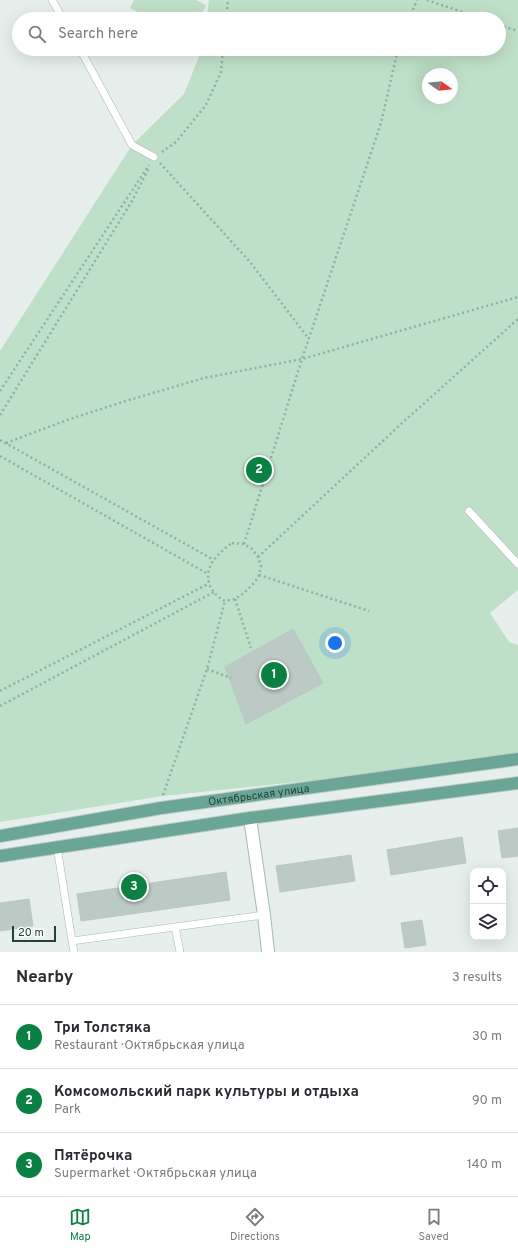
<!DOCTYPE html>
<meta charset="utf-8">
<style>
:root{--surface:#fff;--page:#f7f7f7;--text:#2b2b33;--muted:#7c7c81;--line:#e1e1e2;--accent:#0b8043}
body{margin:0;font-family:Overpass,sans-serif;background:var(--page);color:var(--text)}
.controls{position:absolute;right:12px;bottom:12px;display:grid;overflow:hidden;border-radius:8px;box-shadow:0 4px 16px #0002}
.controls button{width:36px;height:36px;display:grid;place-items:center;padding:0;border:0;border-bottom:1px solid var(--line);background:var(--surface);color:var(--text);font:20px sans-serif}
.compass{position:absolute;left:422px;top:68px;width:36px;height:36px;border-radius:50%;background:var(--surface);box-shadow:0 4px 16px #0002;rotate:105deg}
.scale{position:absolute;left:12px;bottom:10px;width:44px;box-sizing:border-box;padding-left:4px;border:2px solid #24423a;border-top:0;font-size:11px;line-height:14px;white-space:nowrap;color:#24423a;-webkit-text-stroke:3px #f7fbf9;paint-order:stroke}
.you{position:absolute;left:335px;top:643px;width:14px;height:14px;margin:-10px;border:3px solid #fff;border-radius:50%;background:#1a73e8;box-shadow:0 0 0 6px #1a73e833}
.badge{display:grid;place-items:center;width:26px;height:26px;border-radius:50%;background:var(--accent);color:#fff;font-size:13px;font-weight:700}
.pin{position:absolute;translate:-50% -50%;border:2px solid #fff;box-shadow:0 1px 4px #0006}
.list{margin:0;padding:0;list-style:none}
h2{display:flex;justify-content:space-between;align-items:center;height:52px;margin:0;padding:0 16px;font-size:17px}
h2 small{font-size:13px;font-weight:400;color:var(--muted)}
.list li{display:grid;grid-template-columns:26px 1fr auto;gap:12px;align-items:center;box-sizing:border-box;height:64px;padding:0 16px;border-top:1px solid var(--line)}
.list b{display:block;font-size:15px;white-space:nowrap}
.list p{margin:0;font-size:13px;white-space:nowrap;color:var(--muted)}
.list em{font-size:13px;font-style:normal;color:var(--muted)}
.icon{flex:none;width:22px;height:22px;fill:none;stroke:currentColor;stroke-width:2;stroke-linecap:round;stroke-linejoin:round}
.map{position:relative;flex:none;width:518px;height:952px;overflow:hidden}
.search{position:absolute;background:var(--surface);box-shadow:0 4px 16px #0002;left:12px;right:12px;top:12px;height:44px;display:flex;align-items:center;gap:10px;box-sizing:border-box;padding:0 14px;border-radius:22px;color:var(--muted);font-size:15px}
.sheet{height:244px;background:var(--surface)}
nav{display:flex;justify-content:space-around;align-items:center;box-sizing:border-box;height:56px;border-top:1px solid var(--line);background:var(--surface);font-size:11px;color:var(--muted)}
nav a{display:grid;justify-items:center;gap:2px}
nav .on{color:var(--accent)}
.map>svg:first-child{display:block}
.green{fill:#bfe0c8;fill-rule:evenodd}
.building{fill:#bbcac4;stroke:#b8c9c2}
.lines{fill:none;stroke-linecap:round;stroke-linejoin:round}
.service-casing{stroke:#a8b8b2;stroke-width:8}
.minor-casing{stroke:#a8b8b2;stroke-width:14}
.primary-casing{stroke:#c2cac8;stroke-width:14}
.path{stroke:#86b3a5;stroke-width:2.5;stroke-dasharray:2 3;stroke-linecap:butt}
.service{stroke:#fff;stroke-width:7}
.minor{stroke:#fff;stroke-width:12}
.primary{stroke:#6aa596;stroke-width:12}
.labels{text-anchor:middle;stroke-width:3.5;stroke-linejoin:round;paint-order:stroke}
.street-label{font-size:11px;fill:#24423a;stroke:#f7fbf9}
</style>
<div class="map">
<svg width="518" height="952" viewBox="0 0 518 952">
<rect width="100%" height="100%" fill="#e6efeb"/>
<path class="green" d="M134,0h62l10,5 -7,14h-47l-22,-11z
M209,0h309v590l-28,23 19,29 9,3v114l-355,37 -163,26v-471l132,-206 52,-51 18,-45h297v-30h-292zM428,74h24v24h-24z"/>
<path class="building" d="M293,629l30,54 -77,41 -21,-57z
M518,828v28l-16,2 -4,-27z
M462,837l4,26 -75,12 -4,-25z
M351,855l4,26 -75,11 -4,-26z
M226,872l4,28 -149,21 -4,-27z
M29,899l4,27 -33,5v-28z
M422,920l4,25 -21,3 -4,-25z"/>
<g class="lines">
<g class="service-casing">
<path id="service" d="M52,0l11,19
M80,49l52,96 22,12
M469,511l49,53
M57,847l15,94 192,-26
M175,927l5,25
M72,941l2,11"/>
</g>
<g class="minor-casing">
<path id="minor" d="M250,818l14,97 4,37"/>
</g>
<g class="primary-casing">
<g id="primary">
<path id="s1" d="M0,836l161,-28 357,-49"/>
<path d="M0,856l250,-38 268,-35"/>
</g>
</g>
<path class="path" d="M427,0l56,19
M226,19l2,-19
M409,19l8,-19
M499,25l19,6
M162,152l14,-10 30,-37 15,-33 2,-23
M160,163l90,99 59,77
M0,391l149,-226
M0,415l132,-214 17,-33
M0,440l214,120
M6,443l61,-23 62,-20 75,-22 98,-19 216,-62
M0,456l208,118
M232,543l12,1 8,5 6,8 3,9 -2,9 -4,7 -11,11 -9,6 -10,2c-16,-8 -22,-25 -12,-40 5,-7 12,-13 19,-18z
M244,544l58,-185 79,-236 17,-74
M258,557l142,-132 118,-106
M259,575l110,36
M235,599l16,49
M207,669l24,9
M0,691l208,-107
M0,706l214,-114
M163,795l44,-126 18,-68"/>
<use href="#service" class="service"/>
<use href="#minor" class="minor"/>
<use href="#primary" class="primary"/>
</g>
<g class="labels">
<g class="street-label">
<text dy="4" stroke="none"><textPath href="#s1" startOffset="262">Октябрьская улица</textPath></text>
</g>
</g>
</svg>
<div class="controls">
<button><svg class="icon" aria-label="locate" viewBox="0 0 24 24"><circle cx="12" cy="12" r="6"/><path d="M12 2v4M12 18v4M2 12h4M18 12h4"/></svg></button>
<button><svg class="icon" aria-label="layers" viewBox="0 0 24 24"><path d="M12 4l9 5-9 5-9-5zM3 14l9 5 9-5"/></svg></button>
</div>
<svg class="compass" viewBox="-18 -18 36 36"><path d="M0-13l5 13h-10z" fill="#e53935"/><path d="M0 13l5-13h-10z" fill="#7c7c81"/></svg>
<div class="scale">20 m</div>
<div class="you"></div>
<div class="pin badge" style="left:274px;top:675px">1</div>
<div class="pin badge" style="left:259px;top:470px">2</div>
<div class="pin badge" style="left:134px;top:887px">3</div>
<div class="search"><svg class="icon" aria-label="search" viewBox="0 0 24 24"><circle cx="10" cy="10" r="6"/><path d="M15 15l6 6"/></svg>Search here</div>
</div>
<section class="sheet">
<h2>Nearby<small>3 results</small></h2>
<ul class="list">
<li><span class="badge">1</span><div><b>Три Толстяка</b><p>Restaurant · Октябрьская улица</p></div><em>30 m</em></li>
<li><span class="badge">2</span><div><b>Комсомольский парк культуры и отдыха</b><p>Park</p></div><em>90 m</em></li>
<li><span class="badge">3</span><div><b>Пятёрочка</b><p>Supermarket · Октябрьская улица</p></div><em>140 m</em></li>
</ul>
</section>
<nav>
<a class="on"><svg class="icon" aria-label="map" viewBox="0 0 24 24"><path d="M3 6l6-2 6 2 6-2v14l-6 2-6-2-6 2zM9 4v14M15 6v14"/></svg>Map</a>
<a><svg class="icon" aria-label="directions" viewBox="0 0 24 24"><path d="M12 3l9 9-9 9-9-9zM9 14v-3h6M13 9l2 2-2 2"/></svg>Directions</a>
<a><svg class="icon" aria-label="saved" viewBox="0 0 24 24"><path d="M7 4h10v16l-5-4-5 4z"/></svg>Saved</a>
</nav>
